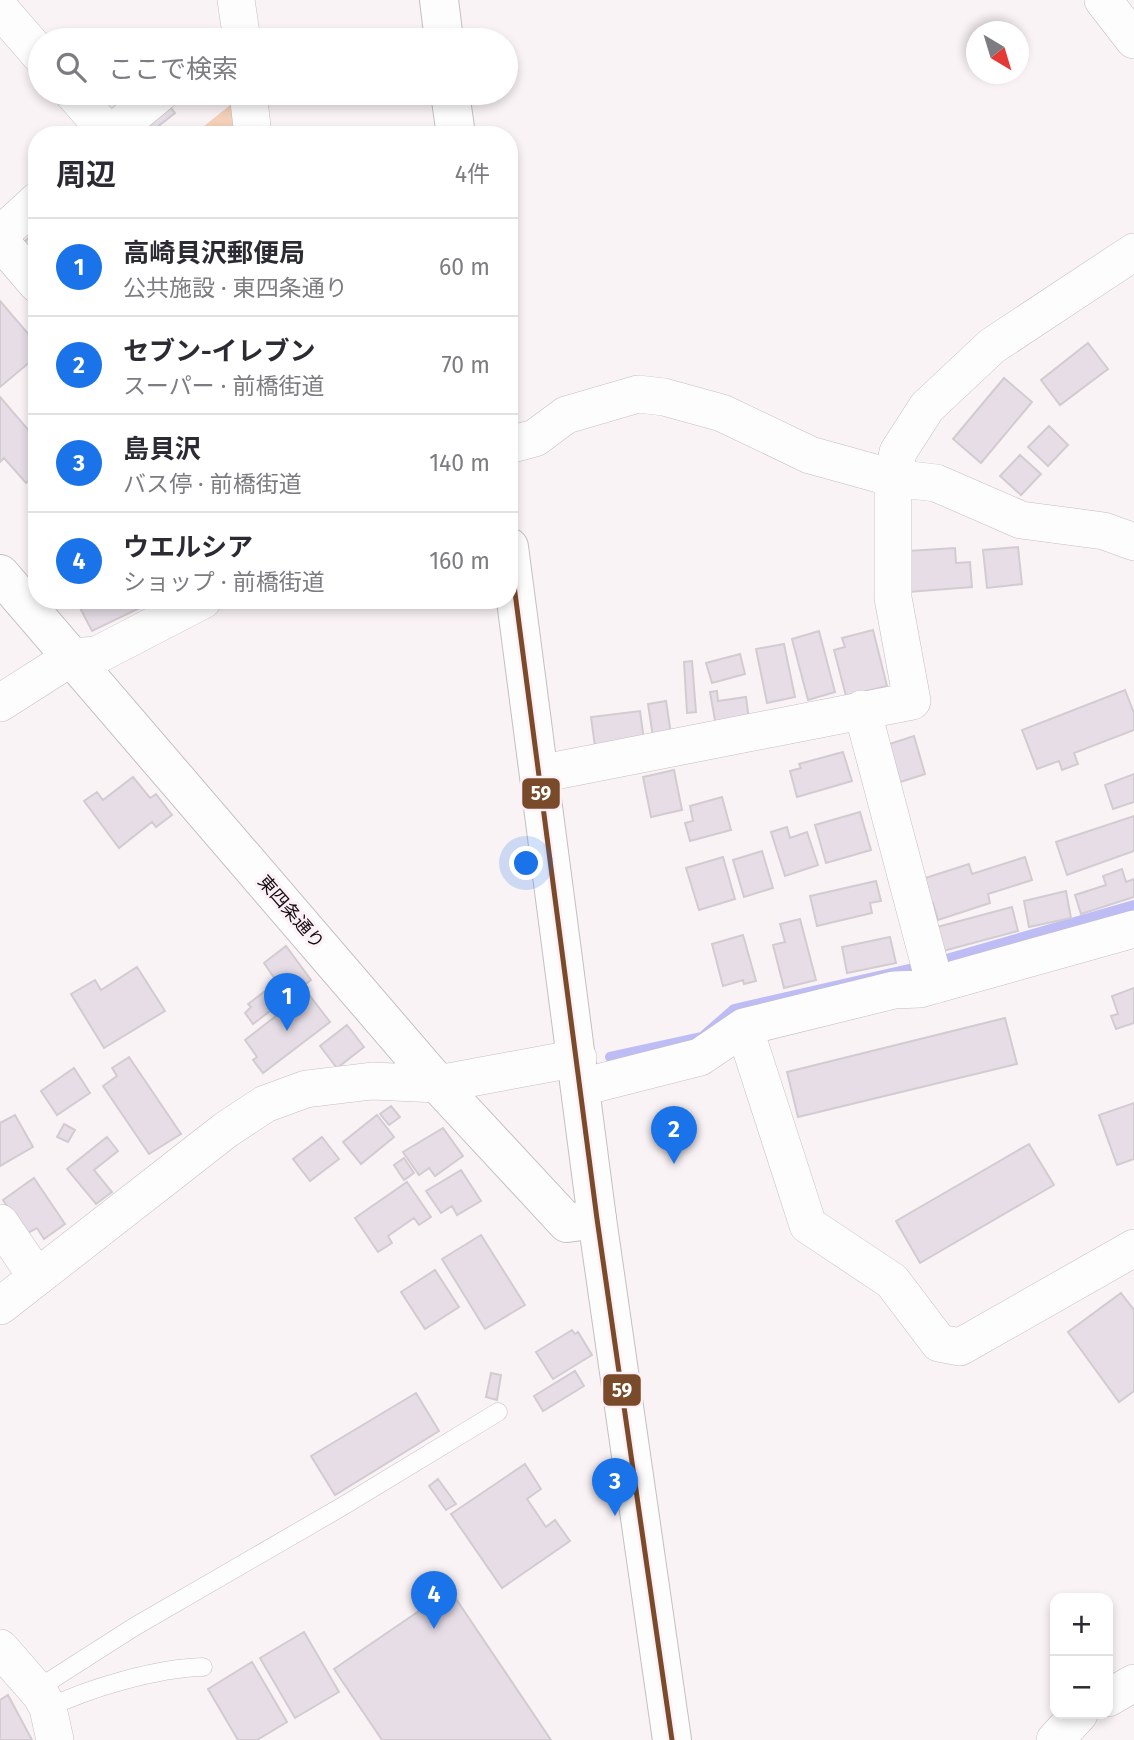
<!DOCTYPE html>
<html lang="ja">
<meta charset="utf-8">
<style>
:root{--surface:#fff;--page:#f2f2f3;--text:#2b2b33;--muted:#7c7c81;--line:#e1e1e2;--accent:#1a73e8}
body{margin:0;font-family:"Fira Sans","Noto Sans JP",sans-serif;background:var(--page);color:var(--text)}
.controls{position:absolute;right:21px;bottom:21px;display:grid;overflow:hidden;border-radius:14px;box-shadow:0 4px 10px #0003}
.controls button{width:63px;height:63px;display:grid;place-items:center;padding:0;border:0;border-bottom:2px solid var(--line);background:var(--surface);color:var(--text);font:35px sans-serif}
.compass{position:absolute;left:966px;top:21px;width:63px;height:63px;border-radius:50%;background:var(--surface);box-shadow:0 4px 10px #0003;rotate:142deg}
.you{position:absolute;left:527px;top:864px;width:24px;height:24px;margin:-18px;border:5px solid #fff;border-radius:50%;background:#1a73e8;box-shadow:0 0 0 10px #1a73e833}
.badge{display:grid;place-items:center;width:46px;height:46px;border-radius:50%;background:var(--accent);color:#fff;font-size:23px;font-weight:700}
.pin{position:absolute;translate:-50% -58px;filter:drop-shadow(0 2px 4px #0008)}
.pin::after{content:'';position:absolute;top:37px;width:24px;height:21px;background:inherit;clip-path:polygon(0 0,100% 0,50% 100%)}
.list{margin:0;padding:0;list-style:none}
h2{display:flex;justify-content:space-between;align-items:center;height:91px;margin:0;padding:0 28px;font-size:30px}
h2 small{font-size:23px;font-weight:400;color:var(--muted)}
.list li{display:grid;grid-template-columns:46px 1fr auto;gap:21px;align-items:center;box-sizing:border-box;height:98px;padding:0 28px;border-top:2px solid var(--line)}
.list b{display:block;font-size:26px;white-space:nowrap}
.list p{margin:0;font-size:23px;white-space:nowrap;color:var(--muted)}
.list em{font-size:23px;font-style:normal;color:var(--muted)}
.icon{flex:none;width:38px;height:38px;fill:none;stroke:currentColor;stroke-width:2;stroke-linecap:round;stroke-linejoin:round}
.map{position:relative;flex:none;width:1134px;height:1740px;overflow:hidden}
.search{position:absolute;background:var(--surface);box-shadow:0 4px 10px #0003;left:28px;top:28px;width:490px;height:77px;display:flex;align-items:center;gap:18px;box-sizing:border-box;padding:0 24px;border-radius:38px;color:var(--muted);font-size:26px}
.panel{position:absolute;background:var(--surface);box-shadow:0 4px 10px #0003;left:28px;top:126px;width:490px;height:483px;border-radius:28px}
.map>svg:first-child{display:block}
.green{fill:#f4d0b8}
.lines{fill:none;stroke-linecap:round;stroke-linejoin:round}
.stream{stroke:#bebcf5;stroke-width:10}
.building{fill:#e6dde7;stroke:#d2ccd1;stroke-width:2}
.lane-casing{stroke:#c5bec1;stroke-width:19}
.street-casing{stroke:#c5bec1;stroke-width:38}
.secondary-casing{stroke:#c5bec1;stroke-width:40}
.primary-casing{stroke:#c5bec1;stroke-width:40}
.lane{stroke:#fefdfe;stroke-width:18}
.street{stroke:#fefdfe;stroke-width:37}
.secondary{stroke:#fefdfe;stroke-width:38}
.primary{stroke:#fefdfe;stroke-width:38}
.bus-1-casing{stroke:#fdf0f6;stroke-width:10}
.bus-1{stroke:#7a4b2a;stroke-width:5}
.labels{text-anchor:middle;stroke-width:6;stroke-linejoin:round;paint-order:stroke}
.street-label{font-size:18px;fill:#140d10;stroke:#fdf0f6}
.line-badge{stroke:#fdf0f6;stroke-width:2.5}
.badge-label{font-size:19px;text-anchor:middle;font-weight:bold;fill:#fff}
</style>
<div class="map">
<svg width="1134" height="1740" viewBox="0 0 1134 1740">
<rect width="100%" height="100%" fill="#faf3f6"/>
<path class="green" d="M234,102l5,33h-46z"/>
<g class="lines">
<path class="stream" d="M936,962l198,-57
M610,1057l92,-20 32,-28 188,-43"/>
</g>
<path class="building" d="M167,103l8,10 -23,18 -8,-10z
M37,230v47l-24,-25z
M0,301l37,43v12l-37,31z
M1088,343l20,26 -48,36 -19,-25z
M1004,378l28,24 -51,61 -28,-24z
M0,397l37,43v35l-11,8 -22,-25 -4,4z
M1049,426l19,19 -20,21 -20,-19z
M1020,455l21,19 -20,21 -21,-19z
M1018,547l4,37 -35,4 -4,-38z
M955,548l1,15 14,-1 2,25 -76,6 12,-42z
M76,600h94l-13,7 -3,-6 -62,30z
M873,630l14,56 -41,10 -12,-46 11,-3 -3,-9z
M819,631l16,61 -27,8 -16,-61z
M784,644l11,53 -28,6 -11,-54z
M740,654l5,20 -33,9 -6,-20z
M692,661l4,51 -9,1 -3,-51z
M1125,690l9,23v17l-60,23 4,11 -16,6 -3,-9 -22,8 -15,-39z
M717,691l1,10 28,-4 3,23 -33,6 -6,-34z
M666,701l5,33 -18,3 -5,-33z
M640,711l4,29 -49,7 -4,-30z
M914,736l11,38 -40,13 -11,-38z
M843,752l9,29 -55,16 -7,-26 11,-3 -2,-4z
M674,770l8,40 -31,7 -8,-40z
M1134,774v28l-21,7 -8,-24z
M133,777l17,21 6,-4 16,21 -16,12 -4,-5 -33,26 -35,-47 13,-9 6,8z
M722,797l9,33 -41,11 -5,-18 8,-2 -3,-15z
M860,812l11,38 -45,13 -11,-38z
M1134,816v35l-67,24 -11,-33z
M787,827l3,11 17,-6 11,33 -33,11 -14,-44z
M762,851l11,37 -29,9 -11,-37z
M723,857l12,42 -36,11 -13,-42z
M1025,857l7,23 -44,14 2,9 -52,17 -5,-17 -10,3 -7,-25 53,-17 3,10z
M1122,869l4,13 8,-3v18l-53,17 -6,-19 31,-10 -3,-9z
M876,881l5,20 -11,2 2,10 -55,13 -7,-30z
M1066,891l5,27 -42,9 -5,-26z
M1012,907l6,24 -86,23 -6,-24z
M800,919l16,61 -32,8 -11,-43 12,-3 -5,-18z
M743,935l13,46 -12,3 -1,-4 -20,6 -11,-42z
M890,937l6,26 -49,10 -5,-26z
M286,946l25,34 -58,44 -8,-11 6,-6 -3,-3 29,-22 -13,-19z
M137,967l28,44 -61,37 -33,-54 24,-14 6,10z
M1134,988v35l-18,6 -5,-13 7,-2 -6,-18z
M307,992l23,30 -67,51 -10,-13 4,-3 -12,-17z
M1005,1018l12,46 -219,53 -11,-45z
M347,1025l17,22 -27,21 -17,-22z
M129,1057l52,77 -32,20 -46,-68 14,-10 -5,-8z
M74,1068l16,25 -33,22 -16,-24z
M1134,1103v56l-17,6 -18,-50z
M391,1106l9,11 -11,8 -9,-11z
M15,1115l18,32 -33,19v-43z
M377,1115l17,22 -33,27 -18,-22z
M64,1124l11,6 -7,12 -11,-5z
M443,1128l20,28 -28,20 -6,-8 -10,7 -16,-23z
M107,1137l11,14 -24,19 18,22 -16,12 -29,-35z
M322,1137l17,22 -29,22 -17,-22z
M1029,1144l25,41 -134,78 -24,-42z
M404,1158l10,15 -10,7 -10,-15z
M461,1170l20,31 -24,14 -5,-9 -11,7 -15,-22z
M34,1178l31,46 -21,15 -7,-11 -11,6 -23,-34z
M407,1182l24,35 -12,8 -5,-7 -26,18 4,7 -14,9 -23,-34z
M481,1235l44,70 -40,24 -43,-70z
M435,1270l24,37 -34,22 -24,-37z
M1121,1293l13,17v81l-15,11 -51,-70z
M572,1330l3,4 3,-2 14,23 -39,24 -17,-27z
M575,1371l9,15 -41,25 -9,-15z
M491,1373l10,2 -4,25 -11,-3z
M416,1393l23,38 -104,64 -24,-39z
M525,1464l16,25 -14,10 19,28 9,-7 15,21 -68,47 -51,-74z
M438,1479l18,25 -10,6 -17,-24z
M450,1590l101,150h-169l-48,-71z
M304,1632l35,60 -44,26 -35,-60z
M252,1662l35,60 -30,18h-19l-30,-51z
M8,1695l24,45h-32v-40z"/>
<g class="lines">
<g class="lane-casing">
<path id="lane" d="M37,1689l97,-62 209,-121 155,-94
M48,1708c41,-20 109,-40 155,-41"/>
</g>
<g class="street-casing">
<path id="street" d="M236,0l6,40
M1103,0l31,40
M0,9l40,46
M73,93l37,42
M248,93l5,42
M109,135l51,-42
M0,235l37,-34
M0,241l37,43
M509,445l26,-7 31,-23 72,-21 26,3 58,16 88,42 83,23 43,5 85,37 83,11 30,11
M0,703l72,-46 25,-2 106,-55
M862,709l73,276
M539,774l373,-73 -19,-103v-120l5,-26 29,-45 65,-61 142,-94
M744,1027l64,198 84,56 47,62 21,4 174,-99
M582,1087l118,-30 44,-30 150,-37 26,-1 214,-60
M0,1223l36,53
M0,1306l227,-177 38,-25 41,-15 66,-8 66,3 140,-26
M0,1648l41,47 7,13 7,32
M1108,1698l26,-15
M1055,1740l24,-26"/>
</g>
<g class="secondary-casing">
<path id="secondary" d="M0,574l438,510 129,139 30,-4"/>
</g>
<g class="primary-casing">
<path id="primary" d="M439,0l5,40
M450,93l6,42
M509,547l88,672 75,521"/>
</g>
<use href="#lane" class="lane"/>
<use href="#street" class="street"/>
<use href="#secondary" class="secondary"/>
<use href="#primary" class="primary"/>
<g class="bus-1-casing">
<path id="bus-1" d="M509,547l88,672 75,521"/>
</g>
<use href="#bus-1" class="bus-1"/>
</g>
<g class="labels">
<g class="street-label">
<text transform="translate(291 912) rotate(49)" y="6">東四条通り</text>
</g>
</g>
<g class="line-badge">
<rect x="521" y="777" width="40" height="33" rx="7" fill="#7a4b2a"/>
<rect x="602" y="1373" width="40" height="34" rx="7" fill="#7a4b2a"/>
</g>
<g class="badge-label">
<text x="541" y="800">59</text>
<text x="622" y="1397">59</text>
</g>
</svg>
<div class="controls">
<button>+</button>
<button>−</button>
</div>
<svg class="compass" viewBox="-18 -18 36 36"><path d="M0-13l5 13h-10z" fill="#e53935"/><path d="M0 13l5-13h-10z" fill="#7c7c81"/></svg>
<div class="you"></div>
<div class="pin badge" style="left:287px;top:1031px">1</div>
<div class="pin badge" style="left:674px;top:1164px">2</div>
<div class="pin badge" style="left:615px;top:1516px">3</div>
<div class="pin badge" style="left:434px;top:1629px">4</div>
<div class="search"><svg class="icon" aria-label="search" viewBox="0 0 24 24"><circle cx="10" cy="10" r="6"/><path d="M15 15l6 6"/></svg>ここで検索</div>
<section class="panel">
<h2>周辺<small>4件</small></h2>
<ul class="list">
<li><span class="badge">1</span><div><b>高崎貝沢郵便局</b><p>公共施設 · 東四条通り</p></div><em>60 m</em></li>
<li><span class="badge">2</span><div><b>セブン-イレブン</b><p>スーパー · 前橋街道</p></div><em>70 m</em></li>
<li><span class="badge">3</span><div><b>島貝沢</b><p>バス停 · 前橋街道</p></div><em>140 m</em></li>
<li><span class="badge">4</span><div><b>ウエルシア</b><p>ショップ · 前橋街道</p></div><em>160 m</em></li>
</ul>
</section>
</div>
